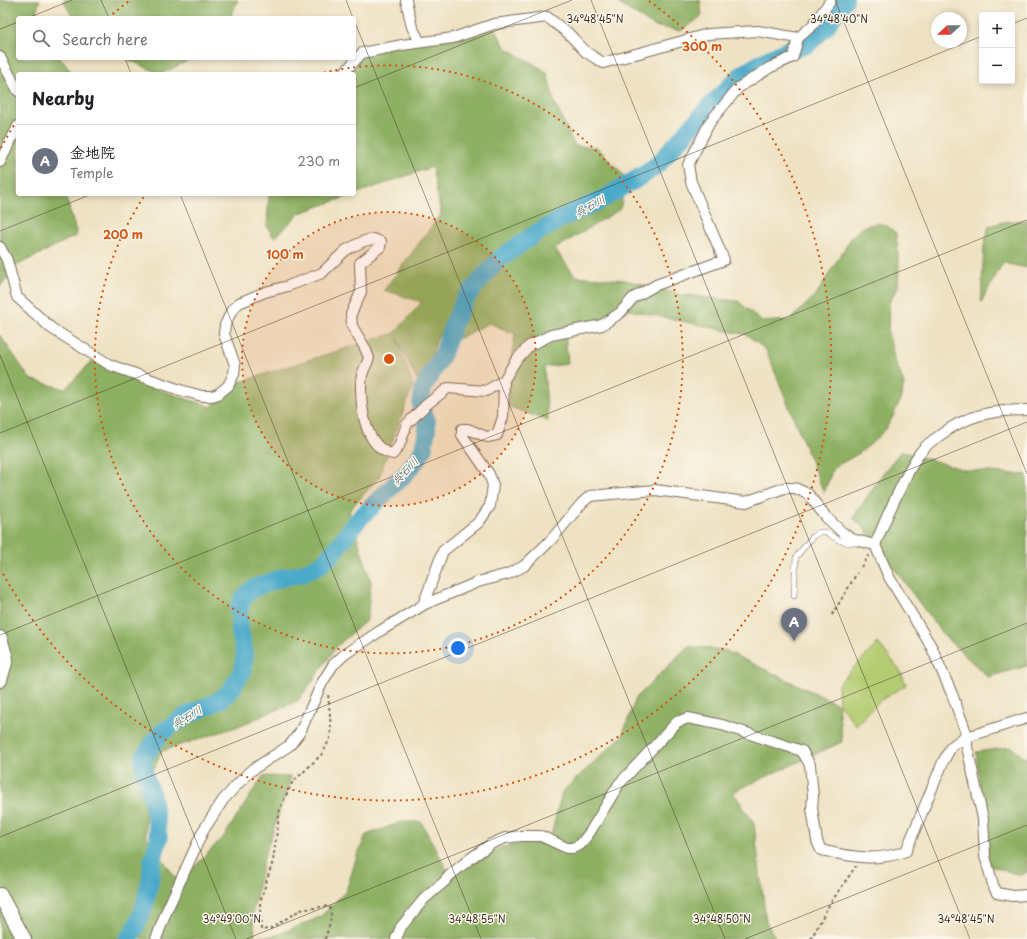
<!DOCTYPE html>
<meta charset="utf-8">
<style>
:root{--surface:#fff;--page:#f6f6f6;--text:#202124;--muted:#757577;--line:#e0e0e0;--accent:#1f6fb2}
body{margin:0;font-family:"Playpen Sans","Klee One",sans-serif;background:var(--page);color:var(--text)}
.controls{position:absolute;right:12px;top:12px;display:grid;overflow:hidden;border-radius:4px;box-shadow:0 2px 6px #0003}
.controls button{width:36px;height:36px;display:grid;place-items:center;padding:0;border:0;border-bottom:1px solid var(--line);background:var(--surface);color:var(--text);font:20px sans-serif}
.compass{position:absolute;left:931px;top:12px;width:36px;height:36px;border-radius:50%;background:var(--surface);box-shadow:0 2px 6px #0003;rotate:248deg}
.you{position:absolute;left:458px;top:648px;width:14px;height:14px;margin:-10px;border:3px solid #fff;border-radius:50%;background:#1a73e8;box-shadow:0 0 0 6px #1a73e833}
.badge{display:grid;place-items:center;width:26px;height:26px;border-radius:50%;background:var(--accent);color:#fff;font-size:13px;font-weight:700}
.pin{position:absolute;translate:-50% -33px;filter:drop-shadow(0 1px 2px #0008)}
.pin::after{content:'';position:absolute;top:21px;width:14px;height:12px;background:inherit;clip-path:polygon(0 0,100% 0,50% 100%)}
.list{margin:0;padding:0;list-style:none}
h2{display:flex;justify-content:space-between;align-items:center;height:52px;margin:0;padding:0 16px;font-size:17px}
h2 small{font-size:13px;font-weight:400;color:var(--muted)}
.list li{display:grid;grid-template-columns:26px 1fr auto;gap:12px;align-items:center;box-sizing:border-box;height:72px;padding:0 16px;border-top:1px solid var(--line)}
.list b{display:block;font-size:15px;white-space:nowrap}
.list p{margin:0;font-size:13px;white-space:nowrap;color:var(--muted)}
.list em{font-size:13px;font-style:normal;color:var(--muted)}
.icon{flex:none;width:22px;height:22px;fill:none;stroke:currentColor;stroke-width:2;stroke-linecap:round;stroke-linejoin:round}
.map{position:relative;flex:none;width:1027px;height:939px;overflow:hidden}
.search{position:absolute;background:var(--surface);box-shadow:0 2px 6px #0003;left:16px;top:16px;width:340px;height:44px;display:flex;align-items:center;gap:10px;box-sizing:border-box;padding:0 14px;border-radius:4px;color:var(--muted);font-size:15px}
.panel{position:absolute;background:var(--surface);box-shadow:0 2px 6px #0003;left:16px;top:72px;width:340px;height:124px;border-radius:4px}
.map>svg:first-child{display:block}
.green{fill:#b3cc71;stroke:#777b48}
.forest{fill:#8eb063;stroke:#646d40}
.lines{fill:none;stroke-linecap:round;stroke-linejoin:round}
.river{stroke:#4aa9c9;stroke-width:18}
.lane-casing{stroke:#7a6a58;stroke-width:6}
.street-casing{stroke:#7a6a58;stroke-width:12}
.secondary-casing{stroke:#7a6a58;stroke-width:16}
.path{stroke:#7a6a58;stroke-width:2;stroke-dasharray:3 3;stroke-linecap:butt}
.lane{stroke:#fff;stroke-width:5}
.street{stroke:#fff;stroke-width:10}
.secondary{stroke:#fff;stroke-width:14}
.ticks{fill:none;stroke:#3b2a1e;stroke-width:1;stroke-opacity:0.45}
.ring{fill:none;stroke:#d7540e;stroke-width:2;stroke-dasharray:2 4}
.labels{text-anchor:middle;stroke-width:3;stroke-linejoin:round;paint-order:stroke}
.water-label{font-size:11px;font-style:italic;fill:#415d62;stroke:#fbf7ec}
.ticks-label{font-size:10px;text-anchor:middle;fill:#3b2a1e;stroke:#fbf7ec;stroke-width:3;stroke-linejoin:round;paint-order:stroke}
.centre{fill:#d7540e;stroke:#fbf7ec;stroke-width:2}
.ring-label{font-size:12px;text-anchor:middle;font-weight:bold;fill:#d7540e;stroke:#fbf7ec;stroke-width:3;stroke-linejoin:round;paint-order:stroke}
</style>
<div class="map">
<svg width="1027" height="939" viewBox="0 0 1027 939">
<rect width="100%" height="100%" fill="#fbf7ec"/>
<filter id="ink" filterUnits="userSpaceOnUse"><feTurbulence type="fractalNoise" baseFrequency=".025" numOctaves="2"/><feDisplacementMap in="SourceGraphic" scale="8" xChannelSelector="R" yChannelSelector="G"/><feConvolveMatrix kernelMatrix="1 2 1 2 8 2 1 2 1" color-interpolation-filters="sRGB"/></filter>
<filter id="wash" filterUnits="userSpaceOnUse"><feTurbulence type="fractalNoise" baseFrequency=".012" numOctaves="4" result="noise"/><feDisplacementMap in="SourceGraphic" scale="16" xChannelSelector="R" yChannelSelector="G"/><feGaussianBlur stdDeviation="0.9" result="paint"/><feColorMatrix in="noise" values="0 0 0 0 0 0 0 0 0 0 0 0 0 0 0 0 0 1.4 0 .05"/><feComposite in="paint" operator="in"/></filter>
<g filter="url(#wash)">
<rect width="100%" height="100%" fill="#efe2c3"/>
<path class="green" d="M878,643l22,27 6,15 -25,15 -25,25 -17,-21 -1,-20z"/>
<path class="forest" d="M0,0h40l-6,18h-16v40h42l13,16h-55v120h47l12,41 -61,31 -16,21z
M63,0h175l-8,18h-157z
M613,0h87l2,16 -21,15 -27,-5z
M491,21l14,26 42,25 7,29 21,45 22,1 30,32 -7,30 -65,40 20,27 50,4 58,15 55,6 24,21 28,-2 26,-25 37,-60 12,-9 13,-3 9,3 9,7 3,32 -1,21 -9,17 -1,30 7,27 9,24 -4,17 -8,17 -7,12 -13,13 -14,11 -20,11 -6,6 -8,22 -58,-143 -19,-15 -117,-25 -65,22 3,32 -24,3 4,54 -40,-15 1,-35 6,-37 -26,-11 -29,15 -22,-3 -11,36 -11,8 -19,-41 16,48 -34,91 -30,34 22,71 -4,38 -30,26 -39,55 -62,26 -74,24 -18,38 2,46 33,48 46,-48 38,-59 28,1 -28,84 -10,51 2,26 22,-3 43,-18 26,-26 11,-35 9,-21 36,-13h19l29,53 52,-28 48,-7 12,-48 60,-56 14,-38 52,-52 36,4 114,54 4,38 -109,50 21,31 12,99 10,17h-776v-604l30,44 35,10 32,-33 62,34 53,17 16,-21 52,-17 115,-36 27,-31 -38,-12 57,-76 -9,-47 -132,46 -26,25 -7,-12 2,-32h85v-120h-13l21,-21 81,-14z
M125,58h68l-32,16z
M1027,220v48l-24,-5 -22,39 3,-56 5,-20 14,-4z
M901,451l64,19 62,5v191l-39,11 -45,-42 -78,-106 -12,-11 30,-45z
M1011,747l16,12v113l-7,3 -33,-10 -11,-113z"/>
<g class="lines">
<path class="river" d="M128,939l9,-14 7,-17 7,-32 1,-14 7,-23 -7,-43 -8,-24 -1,-14 18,-25 25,-17 34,-16 11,-10 11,-18 3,-18 -5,-23 -1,-22 2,-7 7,-9 6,-5 30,-11 17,-3 18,-8 13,-12 26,-34 48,-47 13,-16 4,-7 4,-20v-9l-6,-15 2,-18 20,-34 9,-27 13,-28 26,-31 11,-11 36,-25 32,-18 31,-14 44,-26 14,-11 50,-56 31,-31 22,-14 25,-12 20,-5 18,-17 20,-28"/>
</g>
</g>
<g filter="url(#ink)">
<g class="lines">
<g class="lane-casing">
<path id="lane" d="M794,596l2,-39 17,-21 7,-4h5l14,8 10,3h7"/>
</g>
<g class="street-casing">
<path id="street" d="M406,0l6,27 8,15
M0,57l18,34
M343,74l19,-21 40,-8 51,-7 41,-14 53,-7 21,16 18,19 17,11 105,-29 50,-3 40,7
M0,162l18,-36
M0,247l7,13 10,37 34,31 59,37 70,25 22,6h10l6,-2 10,-8 6,-12 1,-9 -11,-31 1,-9 7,-15 7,-7 26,-11 23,-6 34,-13 24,-23 18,-9 9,-2 8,3 -1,5 -20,16 1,29 -10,22 1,12 13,22 4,10c-2,6 -6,12 -7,18 -1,4 -1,8 -1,12 0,22 5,61 32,66l6,-8 8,-22 19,-19 22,-17 38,3 18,-11 12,-20 13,-14 22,-11 51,-10 18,-12 13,-15 23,-13 68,-25 -33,-78 -3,-17 22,-43 28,-34 31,-20 24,-11 5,-19 15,-13 18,-25
M875,545c7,-17 14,-34 22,-50 7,-14 13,-28 22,-41 5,-7 12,-13 20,-18 27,-21 54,-26 88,-26
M423,605l20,-54 36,-29 11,-16 3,-21 -4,-11 -27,-39v-6h6l19,8 10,-2 6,-18 1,-37
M967,737l60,-19
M156,939l11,-29 36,-79 20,-31 26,-28 41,-27 10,-13 22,-49 11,-18 12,-11 35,-23 45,-27 53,-22 30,-8 16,-8 27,-26 31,-37 8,-7 65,-6 91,12 38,-14h11l13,6 18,23 17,16 9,6 23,6 14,32 42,69 21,48 15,41v12l16,72 2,37 8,29 4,8 16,3 14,-1
M396,939l5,-12 23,-28 20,-17 6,-7 21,-17 20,-14 14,-6 16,-2h20l26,12h5l8,-3 10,-13 29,-48 58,-62 11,-4 34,7 80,26 8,14 3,31 -1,12 5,33 4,9c29,7 57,12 85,1l37,-89 8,-15 16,-12"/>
</g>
<g class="secondary-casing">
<path id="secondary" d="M0,638l6,21 -6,21
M0,895l24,44"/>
</g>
<path class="path" d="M861,567l8,-12
M832,615l25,-42
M325,939c3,-10 9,-23 4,-33l-29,4 -30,19 -9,1 -1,-28 13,-41 7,-53 12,-25 30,-29 8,-15 1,-11 -3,-35
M811,939l18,-34 27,-39"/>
<use href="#lane" class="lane"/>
<use href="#street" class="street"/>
<use href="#secondary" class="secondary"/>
</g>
</g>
<path class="ticks" d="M101,0l8,18M346,0l7,18M591,0l379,939M835,0l192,474M28,18l44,-18M354,20l371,919M1012,24l15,-6M0,29l18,-7M125,58l6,16M354,88l218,-88M180,194l301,745M0,231l92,-37M0,355l236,584M0,433l982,-397M0,635l1027,-415M0,837l1027,-415M246,939l781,-316M745,939l282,-114"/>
<circle cx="389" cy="359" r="147" fill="#d7540e" fill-opacity=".12"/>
<g class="ring">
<circle cx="389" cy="359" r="147"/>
<path d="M318 74A294 294 0 1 1 145 195"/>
<path d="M1 148A442 442 0 0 1 16 122M108 18A442 442 0 0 1 129 1M649 1A442 442 0 1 1 1 570"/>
</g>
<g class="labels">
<g class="water-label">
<text transform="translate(590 206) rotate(-28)" y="4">呉石川</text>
<text transform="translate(405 471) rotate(-46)" y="4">呉石川</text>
<text transform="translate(187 717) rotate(-30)" y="4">呉石川</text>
</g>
</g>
<g class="ticks-label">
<text x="595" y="23">34°48'45"N</text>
<text x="839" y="23">34°48'40"N</text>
<text x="232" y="923">34°49'00"N</text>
<text x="477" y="923">34°48'55"N</text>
<text x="722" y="923">34°48'50"N</text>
<text x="966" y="923">34°48'45"N</text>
</g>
<circle cx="389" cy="359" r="6" class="centre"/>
<g class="ring-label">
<text x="702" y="51">300 m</text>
<text x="123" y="239">200 m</text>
<text x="285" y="259">100 m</text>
</g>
</svg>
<div class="controls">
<button>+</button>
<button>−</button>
</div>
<svg class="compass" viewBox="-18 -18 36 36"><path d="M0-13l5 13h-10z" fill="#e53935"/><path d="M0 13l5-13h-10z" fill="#757577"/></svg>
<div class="you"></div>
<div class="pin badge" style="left:794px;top:641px;background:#6b7280">A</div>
<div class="search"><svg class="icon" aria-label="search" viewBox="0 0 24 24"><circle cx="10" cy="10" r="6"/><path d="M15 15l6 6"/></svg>Search here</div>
<section class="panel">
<h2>Nearby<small></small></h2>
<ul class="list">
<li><span class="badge" style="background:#6b7280">A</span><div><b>金地院</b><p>Temple</p></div><em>230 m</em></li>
</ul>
</section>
</div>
